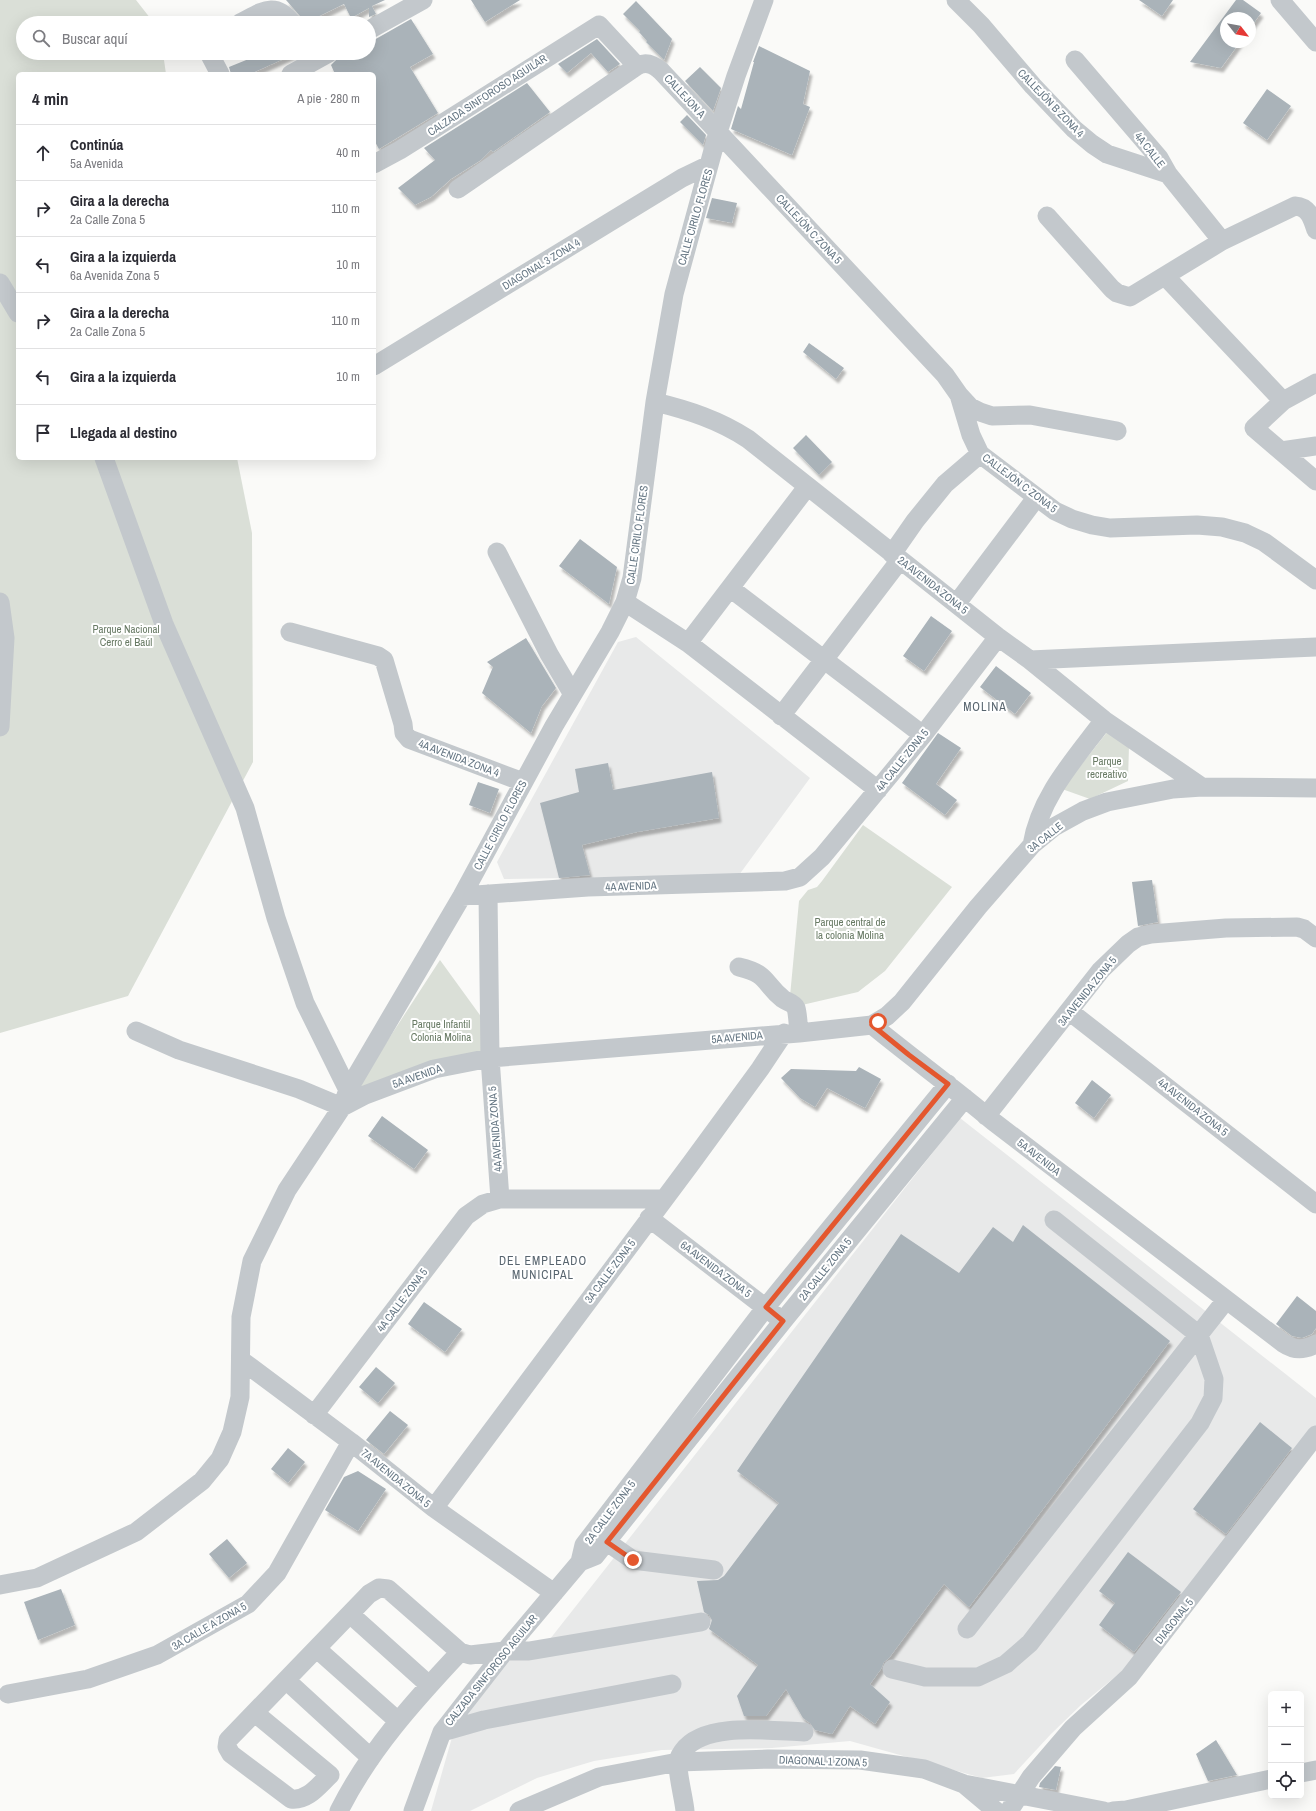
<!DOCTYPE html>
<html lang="es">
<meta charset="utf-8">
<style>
:root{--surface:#fff;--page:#f7f7f7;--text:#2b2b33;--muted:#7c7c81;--line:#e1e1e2}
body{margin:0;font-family:"Archivo Narrow",sans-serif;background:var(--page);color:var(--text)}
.controls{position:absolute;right:12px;bottom:12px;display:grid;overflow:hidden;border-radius:6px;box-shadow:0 4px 16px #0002}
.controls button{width:36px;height:36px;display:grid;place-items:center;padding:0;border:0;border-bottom:1px solid var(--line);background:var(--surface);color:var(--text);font:20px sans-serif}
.compass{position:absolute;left:1220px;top:12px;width:36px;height:36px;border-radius:50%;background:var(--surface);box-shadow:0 4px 16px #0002;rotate:121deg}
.stop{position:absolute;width:12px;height:12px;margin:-9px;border:3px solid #e4572e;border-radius:50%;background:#fff}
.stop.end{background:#e4572e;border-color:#fff;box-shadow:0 1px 4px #0008}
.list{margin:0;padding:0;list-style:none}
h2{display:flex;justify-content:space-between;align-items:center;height:52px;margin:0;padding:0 16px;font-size:17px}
h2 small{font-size:13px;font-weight:400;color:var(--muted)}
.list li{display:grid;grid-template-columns:26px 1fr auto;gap:12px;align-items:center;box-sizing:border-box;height:56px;padding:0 16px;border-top:1px solid var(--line)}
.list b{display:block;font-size:15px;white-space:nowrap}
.list p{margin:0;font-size:13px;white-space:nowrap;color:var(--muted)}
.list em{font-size:13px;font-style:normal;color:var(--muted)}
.icon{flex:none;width:22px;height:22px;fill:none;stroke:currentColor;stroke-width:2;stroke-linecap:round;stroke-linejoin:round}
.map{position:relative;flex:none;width:1316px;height:1811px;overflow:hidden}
.search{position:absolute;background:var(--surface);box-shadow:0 4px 16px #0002;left:16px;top:16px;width:360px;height:44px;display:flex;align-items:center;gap:10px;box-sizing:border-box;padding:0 14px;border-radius:22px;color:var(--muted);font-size:15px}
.panel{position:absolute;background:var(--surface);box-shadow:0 4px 16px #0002;left:16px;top:72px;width:360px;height:388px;border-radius:6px}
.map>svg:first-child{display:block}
.built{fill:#e8e9e9}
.green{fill:#dadfd7}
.building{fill:#aab3b9;filter:url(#shadow)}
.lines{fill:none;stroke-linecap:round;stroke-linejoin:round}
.minor{stroke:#c3c8cc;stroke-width:19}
.route{stroke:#e4572e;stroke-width:5}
.labels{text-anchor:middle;stroke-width:4;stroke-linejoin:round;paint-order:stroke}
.street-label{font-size:11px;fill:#657683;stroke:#fff}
.park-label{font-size:11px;fill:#687a64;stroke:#fff}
.neighbourhood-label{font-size:12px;letter-spacing:1px;fill:#57646e;stroke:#fff}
</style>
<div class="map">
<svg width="1316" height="1811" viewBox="0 0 1316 1811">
<defs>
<filter id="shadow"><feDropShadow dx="2.5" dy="4.5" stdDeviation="1" flood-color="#0004"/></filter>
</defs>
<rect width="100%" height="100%" fill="#fafaf8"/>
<path class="built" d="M636,637l174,141 -71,97 -235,4 -7,-17 121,-220z
M960,1118l356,280v33l-178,227 -57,47 -30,29 -37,40 -32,4 -132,-37 -78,7 -110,2 -68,11 -57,17 -67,33h-39l30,-105 49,-53 40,-14z"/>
<path class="green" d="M0,0h136l18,23h-131v30h140l3,21h-148v384h219l15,75 1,229 -125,234 -128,37z
M1108,731l21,15 -1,35 -38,18 -28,-10z
M863,825l89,62 -67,84 -27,21 -56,13 -12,-9 9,-95 9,-11 9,-3 5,-6z
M440,960l45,62v37l-138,44z"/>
<path class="building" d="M286,0h99l-13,6 4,8 -7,3v-9l-18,10 -7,-14 -39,19h-2l-3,-7z
M471,0h49l-35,22z
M1139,0h34l-11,16z
M1236,0h7l18,13 -11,15v-10h-24v24h14l-19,26 -31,-6z
M636,1l36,38 -8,21 -18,-18 1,-1 -8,-9 1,-1 -17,-17z
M411,19l22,35 -23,13 28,46 -59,36 -5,-9v-66h-39l-4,-9 8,-8 9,-4h21v-12l5,-1z
M597,39l23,25 -12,8 -17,-19 -24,20 -9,-9z
M759,46l51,25 -7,33 7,3 -18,48 -61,-26 7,-23 3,3 13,-47h-1z
M254,53h43l-47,21h-19l-2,-7 27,-11z
M700,67l21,21 -8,23 -28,-30z
M527,83l23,29 -57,40 -2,-2 -10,10 -30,19 -20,18 -16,8 -17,-17 37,-28 -11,-12z
M1267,89l24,17 -24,34 -24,-17z
M687,115l19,20 -3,10 -23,-23z
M712,198l25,5 -5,20 -26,-5z
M809,343l35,25 -8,11 -33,-27z
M806,435l26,27 -13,13 -26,-27z
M580,539l37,28 -8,37 -50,-38z
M931,616l21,15 -28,40 -21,-15z
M526,638l30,50 -14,18 -11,27 -49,-40 11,-26 -6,-5z
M996,666l35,27 -16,21 -35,-27z
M938,733l23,15 -25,36 21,16 -12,15 -43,-32z
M608,763l5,27 99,-18 7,46 -82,14 -55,13 8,30 -31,3 -19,-75 39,-11 -4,-23z
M478,782l21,7 -9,24 -21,-8z
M1152,880l6,42 -20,4 -6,-44z
M859,1067l22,12 -16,29 -38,-20 -12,19 -15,-9 -19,-20 10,-9 65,2z
M1092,1080l19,15 -17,23 -19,-15z
M382,1116l46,34 -14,19 -46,-33z
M1023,1225l147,116 -201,266 -25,-23 -55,74 -5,4 -3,7 -11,15 20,18 -15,22 -25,-18 -18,28 -17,-4 -5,-7 -7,-5 -17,-29 -20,27h-22l-7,-20 21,-31 -49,-36 3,-9 -3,-5 -5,-3 -7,-31 21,-1 6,-4 55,-73 -42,-32 164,-237 58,39 34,-46 20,15z
M1297,1296l19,15v17l-4,6 -10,4 -10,-2 -16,-12z
M424,1302l38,27 -17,23 -37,-28z
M376,1367l19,16 -17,20 -19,-16z
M390,1411l18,14 -24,29 -18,-14z
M1260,1422l32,26 -66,86 -33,-25z
M288,1448l17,14 -17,21 -17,-14z
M358,1471l28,18 -28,42 -33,-21 19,-33z
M227,1539l20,24 -18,15 -20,-24z
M1128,1552l53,40 -47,60 -35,-27 16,-22 -16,-12z
M61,1589l14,36 -37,15 -14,-38z
M1216,1740l21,35 -29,6 -12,-27z
M1055,1766l6,1 -5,23 -17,-3 1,-4z"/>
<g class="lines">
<path class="minor" d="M956,0l25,25 52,61 41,43 18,15 15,10 61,20
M1280,0l36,42
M240,23c22,-11 35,-23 52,0
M369,30l54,-30
M209,53l11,21
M1075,60l84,98 9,16 54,67
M291,74l38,-21
M374,164l26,-14 199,-125 38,41
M458,189l179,-123c9,-5 16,-2 24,5l284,304 14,20 12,40 9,19 75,57 17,8 20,6 18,3 87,-3 25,2 23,6 19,9 52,38
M1047,216l65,73 5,4 13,4 92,-56 73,-35c14,1 17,12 21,24
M1165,276l118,125
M0,283l18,30
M374,366l308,-188 27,-13
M1316,383l-33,18 -29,27 62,53
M959,395l11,12 10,5 12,4 38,-1 87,16
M655,402c33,8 64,18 93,37l250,198 32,23 74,60 98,67
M1281,451l35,-5
M104,458l60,166 81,184 31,110 29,85 43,87
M497,552l52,102 23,39
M892,554l23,-33 30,-37 35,-30
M730,588l193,147
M0,602l5,36 -5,89
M625,602l63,41 190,147
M957,603l79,-105
M290,632l88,24 6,4 19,64 1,9 5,6 114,43
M688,643l119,-156
M1030,660l286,-13
M781,716l119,-156
M1032,845c8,-49 43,-86 72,-125
M488,894l2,164 10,141
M462,896l126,-9 197,-6 15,-4 22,-20 101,-122 75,-98
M739,967c30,7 24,16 44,32 4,3 11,4 13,9 2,7 2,17 3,25
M1069,1011l247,193
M872,1025c40,33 82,63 122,97l289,221c12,8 21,7 33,1
M136,1031l43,19 120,39 43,18
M342,1107l6,-17 114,-194 92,-170 56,-94 15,-30 7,-24 23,-176 19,-108 44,-162 18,-56 28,-76
M986,1116l115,-146 27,-26 10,-7 13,-3 75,-6 71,-1 7,2 12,9
M649,1218l126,97
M241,1360l110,82 83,66 120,85
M314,1415l152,-199 17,-12 17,-5h163
M434,1508l258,-346 68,-93 24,-36
M607,1542l26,18 81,10
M580,1562l15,-6 188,-235 182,-223
M0,1585l37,-7 99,-46 66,-51 18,-22 12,-27 8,-35 1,-80 11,-56 35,-71 55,-83 23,-12 69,-26 56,-11 309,-25 73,-8 15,-9 15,-14 76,-95 54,-62 22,-18 29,-16 24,-9 66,-13 29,-2 114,1
M350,1614l79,71
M967,1629l259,-329
M317,1649l81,72
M892,1669l33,8h53l28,-13 24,-21 170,-220 13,-25 1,-19 -15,-44 -145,-115
M286,1680l85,78
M8,1694l80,-15 69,-24 91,-51 29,-31 74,-131
M255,1713l75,62c-11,10 -22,26 -39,24l-60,-45 -4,-7 1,-7 141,-146 10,-6 9,1 72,63
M442,1732l42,-12 188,-36
M1301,1773l15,-3
M965,1785l31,26
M339,1811c30,-60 75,-110 121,-159l10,3 35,-4h24l172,-29
M413,1811l29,-79 63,-81 75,-89 4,-17 182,-238 182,-223
M519,1811l80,-34 79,-15 90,-3 92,1 64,9 40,15 140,27
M685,1811c-1,-12 -8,-38 -7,-49 0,-4 3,-8 5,-11 21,-30 89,-20 121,-19
M1009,1811l22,-34 42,-49 56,-51 187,-242
M1113,1811l13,-1 145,-31"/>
</g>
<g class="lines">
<path class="route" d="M633,1560l-26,-18 176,-221 -17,-14 182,-223 -39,-29 -37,-30 6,-3"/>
</g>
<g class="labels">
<g class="street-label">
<text transform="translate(487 95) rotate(-33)" y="4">CALZADA SINFOROSO AGUILAR</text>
<text transform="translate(685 96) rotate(47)" y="4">CALLEJON A</text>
<text transform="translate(1051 103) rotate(46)" y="4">CALLEJÓN B ZONA 4</text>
<text transform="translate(1150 150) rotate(52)" y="4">4A CALLE</text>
<text transform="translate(695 217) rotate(-74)" y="4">CALLE CIRILO FLORES</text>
<text transform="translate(809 229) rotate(47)" y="4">CALLEJÓN C ZONA 5</text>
<text transform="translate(541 264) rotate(-31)" y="4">DIAGONAL 3 ZONA 4</text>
<text transform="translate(1020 483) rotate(37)" y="4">CALLEJÓN C ZONA 5</text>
<text transform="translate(637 535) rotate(-82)" y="4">CALLE CIRILO FLORES</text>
<text transform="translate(933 585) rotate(38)" y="4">2A AVENIDA ZONA 5</text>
<text transform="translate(459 758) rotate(21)" y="4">4A AVENIDA ZONA 4</text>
<text transform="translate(902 760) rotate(-51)" y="4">4A CALLE ZONA 5</text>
<text transform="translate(500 825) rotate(-62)" y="4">CALLE CIRILO FLORES</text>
<text transform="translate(1045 837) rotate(-38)" y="4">3A CALLE</text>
<text transform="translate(631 886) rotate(-2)" y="4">4A AVENIDA</text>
<text transform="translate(1087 991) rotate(-51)" y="4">3A AVENIDA ZONA 5</text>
<text transform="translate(737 1037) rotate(-5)" y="4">5A AVENIDA</text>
<text transform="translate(417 1076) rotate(-19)" y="4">5A AVENIDA</text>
<text transform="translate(1193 1107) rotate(38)" y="4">4A AVENIDA ZONA 5</text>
<text transform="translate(495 1129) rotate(-94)" y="4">4A AVENIDA ZONA 5</text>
<text transform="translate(1039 1157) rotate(38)" y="4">5A AVENIDA</text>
<text transform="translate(716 1269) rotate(37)" y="4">6A AVENIDA ZONA 5</text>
<text transform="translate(825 1269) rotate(-51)" y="4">2A CALLE ZONA 5</text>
<text transform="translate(610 1271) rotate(-53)" y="4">3A CALLE ZONA 5</text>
<text transform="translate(402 1300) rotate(-53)" y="4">4A CALLE ZONA 5</text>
<text transform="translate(396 1478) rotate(39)" y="4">7A AVENIDA ZONA 5</text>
<text transform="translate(610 1512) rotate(-53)" y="4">2A CALLE ZONA 5</text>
<text transform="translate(1174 1621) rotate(-52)" y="4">DIAGONAL 5</text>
<text transform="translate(209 1626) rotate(-30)" y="4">3A CALLE A ZONA 5</text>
<text transform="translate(491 1670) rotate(-51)" y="4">CALZADA SINFOROSO AGUILAR</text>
<text transform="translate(823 1761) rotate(2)" y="4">DIAGONAL 1 ZONA 5</text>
</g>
<g class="park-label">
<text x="126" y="633">Parque Nacional<tspan x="126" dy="13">Cerro el Baúl</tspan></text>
<text x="1107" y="765">Parque<tspan x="1107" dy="13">recreativo</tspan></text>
<text x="850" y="926">Parque central de<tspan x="850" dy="13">la colonia Molina</tspan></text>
<text x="441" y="1028">Parque Infantil<tspan x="441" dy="13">Colonia Molina</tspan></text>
</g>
<g class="neighbourhood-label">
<text x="985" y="711">MOLINA</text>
<text x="543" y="1265">DEL EMPLEADO<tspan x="543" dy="14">MUNICIPAL</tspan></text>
</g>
</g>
</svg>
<div class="controls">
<button>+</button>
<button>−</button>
<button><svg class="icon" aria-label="locate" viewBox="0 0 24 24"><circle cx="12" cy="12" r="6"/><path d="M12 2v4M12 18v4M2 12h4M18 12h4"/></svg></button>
</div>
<svg class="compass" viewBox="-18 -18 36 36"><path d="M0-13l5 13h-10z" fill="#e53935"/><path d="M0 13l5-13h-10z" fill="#7c7c81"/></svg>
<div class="stop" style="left:878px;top:1022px"></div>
<div class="stop end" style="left:633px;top:1560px"></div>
<div class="search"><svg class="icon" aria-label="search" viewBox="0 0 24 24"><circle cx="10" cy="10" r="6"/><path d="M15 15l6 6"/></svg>Buscar aquí</div>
<section class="panel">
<h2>4 min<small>A pie · 280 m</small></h2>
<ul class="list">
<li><svg class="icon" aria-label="ahead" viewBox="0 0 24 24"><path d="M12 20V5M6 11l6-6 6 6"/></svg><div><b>Continúa</b><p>5a Avenida</p></div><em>40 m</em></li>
<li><svg class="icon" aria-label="right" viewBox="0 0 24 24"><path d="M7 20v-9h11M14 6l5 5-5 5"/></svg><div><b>Gira a la derecha</b><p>2a Calle Zona 5</p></div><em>110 m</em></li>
<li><svg class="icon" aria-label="left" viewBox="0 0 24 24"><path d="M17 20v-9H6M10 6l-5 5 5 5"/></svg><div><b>Gira a la izquierda</b><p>6a Avenida Zona 5</p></div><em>10 m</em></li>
<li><svg class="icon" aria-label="right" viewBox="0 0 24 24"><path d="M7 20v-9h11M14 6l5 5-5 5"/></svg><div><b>Gira a la derecha</b><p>2a Calle Zona 5</p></div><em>110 m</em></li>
<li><svg class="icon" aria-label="left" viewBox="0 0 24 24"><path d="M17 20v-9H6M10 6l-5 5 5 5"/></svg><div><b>Gira a la izquierda</b></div><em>10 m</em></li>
<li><svg class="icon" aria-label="arrive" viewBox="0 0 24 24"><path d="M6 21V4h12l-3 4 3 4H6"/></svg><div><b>Llegada al destino</b></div></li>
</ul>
</section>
</div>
